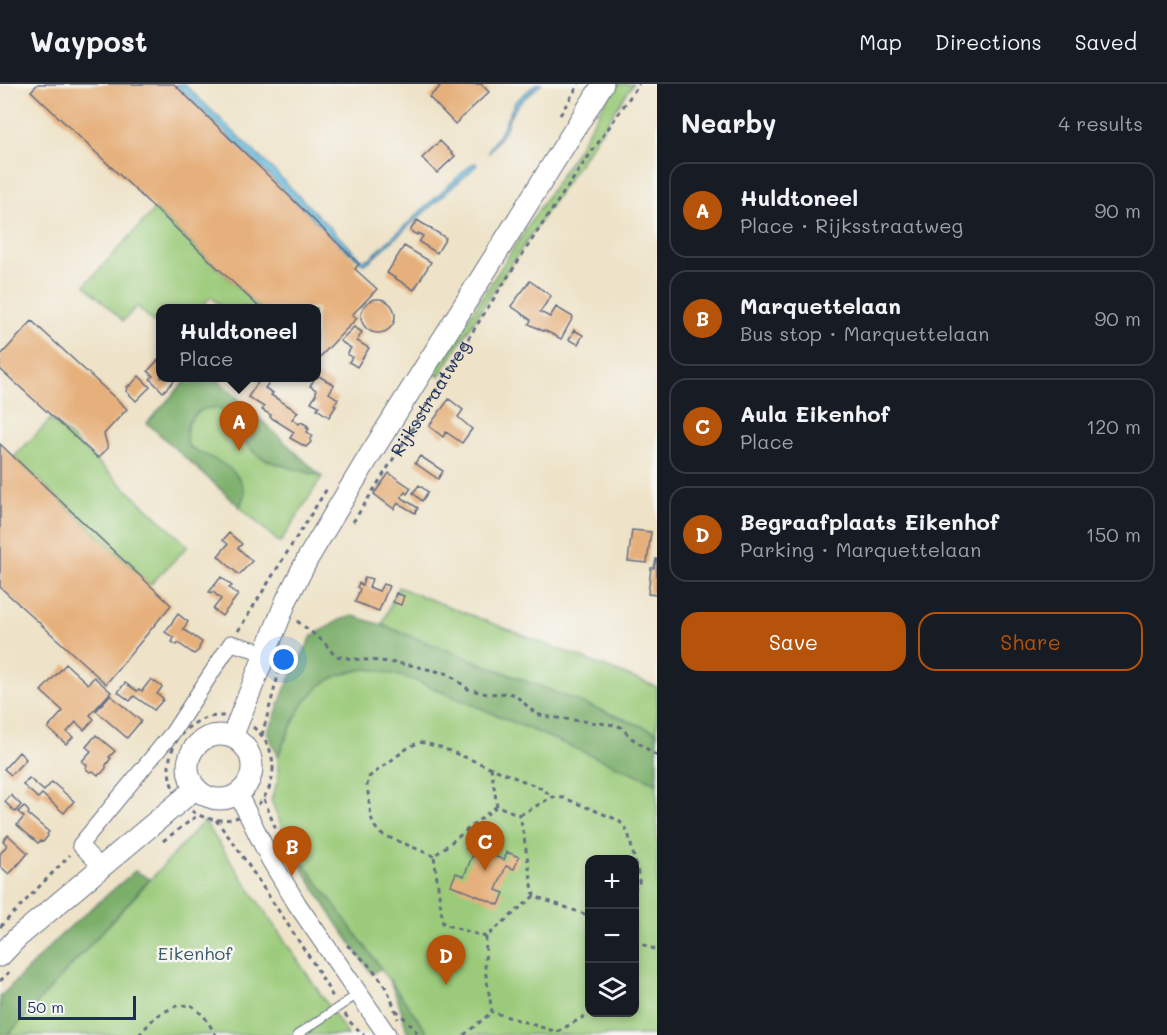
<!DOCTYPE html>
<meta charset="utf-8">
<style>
:root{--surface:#171b24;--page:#20242c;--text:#f1f3f6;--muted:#9ea1a6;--line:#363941;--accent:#b45309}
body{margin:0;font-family:Mali,sans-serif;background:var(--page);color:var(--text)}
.controls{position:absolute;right:18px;bottom:18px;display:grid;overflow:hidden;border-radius:12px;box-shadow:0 3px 9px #0003}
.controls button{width:54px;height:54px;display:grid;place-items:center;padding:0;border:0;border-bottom:2px solid var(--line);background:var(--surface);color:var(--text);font:30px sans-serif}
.scale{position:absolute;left:18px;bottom:15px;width:118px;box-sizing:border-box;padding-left:6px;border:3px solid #1b2f5e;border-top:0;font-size:16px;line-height:21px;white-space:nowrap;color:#1b2f5e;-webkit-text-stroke:4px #f6f6f2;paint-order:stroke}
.you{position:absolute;left:284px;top:576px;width:21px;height:21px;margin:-15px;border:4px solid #fff;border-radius:50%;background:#1a73e8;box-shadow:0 0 0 9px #1a73e833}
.badge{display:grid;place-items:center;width:39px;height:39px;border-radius:50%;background:var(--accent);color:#fff;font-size:20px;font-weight:700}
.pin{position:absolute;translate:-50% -50px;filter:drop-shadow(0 2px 3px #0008)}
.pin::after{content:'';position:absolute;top:32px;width:21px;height:18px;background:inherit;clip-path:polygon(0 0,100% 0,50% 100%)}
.popup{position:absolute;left:156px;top:220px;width:165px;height:78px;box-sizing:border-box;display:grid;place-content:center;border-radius:12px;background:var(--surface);filter:drop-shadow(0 2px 4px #0005);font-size:20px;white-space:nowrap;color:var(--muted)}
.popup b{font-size:22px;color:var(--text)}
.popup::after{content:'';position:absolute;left:50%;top:100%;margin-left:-12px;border:12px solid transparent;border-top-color:var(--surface)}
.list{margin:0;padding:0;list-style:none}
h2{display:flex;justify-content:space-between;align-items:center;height:78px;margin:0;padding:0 24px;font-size:26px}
h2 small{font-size:20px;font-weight:400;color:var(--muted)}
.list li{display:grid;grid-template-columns:39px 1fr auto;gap:18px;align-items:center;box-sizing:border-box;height:96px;margin:0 12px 12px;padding:0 12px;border:2px solid var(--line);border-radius:18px}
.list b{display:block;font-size:22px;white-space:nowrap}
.list p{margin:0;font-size:20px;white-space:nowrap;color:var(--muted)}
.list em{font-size:20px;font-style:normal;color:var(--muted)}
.actions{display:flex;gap:12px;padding:18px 24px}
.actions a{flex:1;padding:14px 0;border:2px solid var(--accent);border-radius:18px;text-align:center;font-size:21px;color:var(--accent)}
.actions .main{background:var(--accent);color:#fff}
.icon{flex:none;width:33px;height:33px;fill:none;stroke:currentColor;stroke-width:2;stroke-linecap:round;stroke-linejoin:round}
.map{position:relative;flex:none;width:657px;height:951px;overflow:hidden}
header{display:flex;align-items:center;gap:36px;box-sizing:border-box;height:84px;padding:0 30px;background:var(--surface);border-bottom:2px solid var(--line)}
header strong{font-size:28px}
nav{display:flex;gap:33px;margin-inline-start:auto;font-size:21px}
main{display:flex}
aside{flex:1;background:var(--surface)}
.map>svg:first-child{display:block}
.green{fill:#9bcb7a;stroke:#5b7d6c;stroke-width:1.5;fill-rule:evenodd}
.forest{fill:#7caf6a;stroke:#4c6f64;stroke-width:1.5}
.water{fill:#61bddf;stroke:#3e769e;stroke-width:1.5}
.building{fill:#e6b07b}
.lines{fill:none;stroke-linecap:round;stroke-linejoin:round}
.service-casing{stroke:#656e83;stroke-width:10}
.minor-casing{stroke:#656e83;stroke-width:17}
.tertiary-casing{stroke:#656e83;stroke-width:20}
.secondary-casing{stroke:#656e83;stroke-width:23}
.path{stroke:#656e83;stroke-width:3;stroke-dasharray:4.5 4.5;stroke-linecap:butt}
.service{stroke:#fff;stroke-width:8}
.minor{stroke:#fff;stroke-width:15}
.tertiary{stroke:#fff;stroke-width:18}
.secondary{stroke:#fff;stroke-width:21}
.labels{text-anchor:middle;stroke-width:5;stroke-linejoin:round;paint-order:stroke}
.street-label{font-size:18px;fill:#1b2f5e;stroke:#f6f6f2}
.park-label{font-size:18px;fill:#3b5665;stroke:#f6f6f2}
</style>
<header>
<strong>Waypost</strong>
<nav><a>Map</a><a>Directions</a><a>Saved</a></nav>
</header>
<main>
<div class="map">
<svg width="657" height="951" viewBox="0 0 657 951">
<rect width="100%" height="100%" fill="#f6f6f2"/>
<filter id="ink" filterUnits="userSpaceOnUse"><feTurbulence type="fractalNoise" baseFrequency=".0167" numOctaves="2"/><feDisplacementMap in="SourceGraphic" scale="12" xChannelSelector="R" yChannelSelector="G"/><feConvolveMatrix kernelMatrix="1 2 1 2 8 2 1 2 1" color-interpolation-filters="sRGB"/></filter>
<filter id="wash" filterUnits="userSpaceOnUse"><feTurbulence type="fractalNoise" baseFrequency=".008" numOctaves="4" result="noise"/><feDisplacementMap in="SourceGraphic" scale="24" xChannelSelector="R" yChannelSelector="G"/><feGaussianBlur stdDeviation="1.35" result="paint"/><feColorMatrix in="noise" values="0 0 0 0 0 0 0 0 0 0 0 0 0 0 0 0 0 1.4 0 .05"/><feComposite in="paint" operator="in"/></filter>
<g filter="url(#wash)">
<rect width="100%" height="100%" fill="#eee3c8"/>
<path class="green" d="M615,0h18l-136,201 -58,91 -6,-3 143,-221z
M155,125l105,99h-37l-12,-11 -11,11h-39v22l-24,-24 -14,15 -38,-36z
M214,324c19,1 21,23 32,36 20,23 49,23 76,33l-42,66 -40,-36 5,-14 -43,-39 -14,-8 -3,-8 3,-13 4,-7 11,-9z
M51,335l137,127 -38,39 -136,-128z
M398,503l259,100v45l-275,-107z
M365,585l18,2 31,9 243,103v252h-228l-141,-193 -17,-42 7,-20v-24l23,-50 20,-22 11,-7zM590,776h44v152h-44z
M204,737l144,214h-340z"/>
<path class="forest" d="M188,294h28l106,99c-21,-8 -43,-10 -62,-20 -22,-12 -24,-56 -55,-48 -6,1 -14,9 -17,14 -3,8 -2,15 0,23 18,11 45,17 54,38 0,1 3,9 3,9 -1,4 -4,10 -5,14l-93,-84z
M353,532l29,9 275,107v51l-243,-103c-15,-4 -30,-9 -45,-11 -8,0 -16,2 -23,4 -41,12 -53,48 -68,83l-11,-24 7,-13 10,-28 28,-55 28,-16z
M288,758l93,126 -9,6 -44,-64 -36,-58z
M135,787l15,8 -142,156h-8v-38l62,-63z
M389,895l40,56h-21l-8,-29z"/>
<path class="water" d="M176,0h8l86,83 88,89 6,4 6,-2 102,-94 4,-1 1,2 -106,95 -7,4 -26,-21z
M536,0h5l-23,20 -9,14 -3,10 -17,25 -1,-2 14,-21 13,-28z"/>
<g id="blocks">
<path class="building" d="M38,0h136l185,180 -4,5 22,20 -25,26 5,3 -40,42v-52h-57l-229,-217z
M437,0h44l8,8 -34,32 -26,-27 11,-10z
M440,57l15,15 -18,17 -15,-15z
M417,136l29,18 -9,15 -18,-11 4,-6 -5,-3 -1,2 -7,-4z
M404,162l27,16 -17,28 -27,-17z
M530,197l21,15 -11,16 10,5 6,-10 17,10 -12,22 -17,-9 -1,1 -14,-7 2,-4 -20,-14z
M361 232a17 17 0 1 1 34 0a17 17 0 1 1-34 0Z
M32,237l95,88 -23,25 4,14 -10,10 -98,-89v-13z
M354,243l8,5 -5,9 12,7 -12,19 -8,-5 3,-5 -5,-3 4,-6 -11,-7z
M574,246l9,5 -5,9 -9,-4z
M158,276l3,4v14h16l-14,14 -13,-13 3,-3 -5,-5z
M317,291l17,10 -5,8 9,6 -4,6 2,1 -7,11 -12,-8 2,-3 -8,-4 5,-8v-4l-6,-4 5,-8h2z
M139,292l11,11 -14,14 -10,-10 2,-3 -1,-1 2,-2 1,1z
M261,294h11l-7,10 8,5 -2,2 27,17 -6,7 7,5 2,-2 7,4 -2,2 3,1 -2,3 6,4 -3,4 1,2 -5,5 -16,-9 4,-6 -24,-15 1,-2 -9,-5 2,-3 -16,-10z
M449,315l14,11 -5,7 14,12 -10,14 -16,-11 -3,5 -14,-11z
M0,360l171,161 -65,79 -106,-97z
M420,372l23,15 -5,8 -23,-16z
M389,389l22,15 -4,6 -2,-2 -4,5 17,11 -3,5 -17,-10 -4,6 -20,-15z
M419,401l9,7 -6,9 -9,-8z
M632,446l19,2 -4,31 -19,-2z
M229,449l13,11 -4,4 14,13 -13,14 -21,-19 10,-12 -5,-4z
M656,475h1v36l-9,-1 3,-26h3z
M221,493l11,9 -3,2 9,7 -16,21 -9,-7 8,-10 -8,-7 -2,1 -2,-1z
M365,493l7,2 -3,8 10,4 4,-7 6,2 -10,25 -24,-9 5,-13 -3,-2 2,-4 3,2z
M396,509l8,3 -3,9 -8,-3z
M178,530l10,8 -5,7 19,13 -3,6v2l-5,4 -16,-11 -1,2 -5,-3 2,-4 -9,-6z
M66,580l22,20 6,-7 17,15 -21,23 4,4 -10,11 -8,-8 -9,10 6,5 -7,7 -18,-16 15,-17 -22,-20z
M151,595l11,8 -5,7 6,4 -1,2h1l-9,10 -20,-14 -4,5 -12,-9 7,-9 12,8 2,-2 3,2z
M110,611l31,26 -14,17 -31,-27z
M96,651l19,16 -6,6 2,1 -5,7v3l-4,5 -4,2 -5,-4 -3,1 -4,-3 1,-4 -5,-4 9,-10 -5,-4z
M19,668l7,7 -15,16 -7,-6z
M29,694l15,13 8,-9 22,19 -10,12 -22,-19 -4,4 -15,-13z
M11,711l10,10 -6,7 -10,-10z
M24,722l5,6 -1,2 21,18 -2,2 1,2 -5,6 -2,-1 -3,2 -21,-18 7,-8 -6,-5z
M8,751l20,18 -8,10h-1l-2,2h1l-9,9 -9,-8v-12l7,-9 -4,-4z
M471,753l12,5 -4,8 25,10 3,-8 12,5 -5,12 -8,-3 -10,24 8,3 -5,12 -48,-20 5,-12 8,3 10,-24 -8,-3z"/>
</g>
</g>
<g filter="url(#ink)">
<use href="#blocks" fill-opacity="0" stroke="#656e83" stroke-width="1.5"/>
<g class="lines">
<g class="service-casing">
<path id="service" d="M297,951l61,-41"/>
</g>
<g class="minor-casing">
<path id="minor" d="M101,783l-21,-22 93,-113 58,-89 35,10"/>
</g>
<g class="tertiary-casing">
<path id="tertiary" d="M238,710l32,65 27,45 90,131"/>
</g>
<g class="secondary-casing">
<path id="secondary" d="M188 683a32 32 0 1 1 64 0a32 32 0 1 1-64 0Z
M232,653l55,-138 21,-41 60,-100 235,-374
M0,872l17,-18 179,-150"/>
</g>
<g class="path">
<path d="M560,31l19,-31"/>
<path id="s1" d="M353,438c54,-83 104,-168 158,-250 41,-64 85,-126 128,-188"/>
<path d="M297,537l27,21 11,14 19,3 26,2 30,4 39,9 19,15 19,5 22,-1 6,2 21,19 13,3 66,8 6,2 9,10 27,19"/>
<path d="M238,547l90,-144"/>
<circle cx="221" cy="684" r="52"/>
<path d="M262,651l17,-63"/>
<path d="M491,683l6,39"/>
<path d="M264,715l12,31"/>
<path d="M520,731l32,-18 12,1 54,22 6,6 4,6 11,46v6l-5,6"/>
<path d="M216,736l19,25 79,119 20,35"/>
<path d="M163,757l35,-26"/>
<path d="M434,772l-53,-22 -6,-7 -4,-10 -4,-32 2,-8 40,-30 11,-5 20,5 103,42 9,8"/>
<path d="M534,812l-48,41 -43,-13 -9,-68 63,-50 23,9 14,81 56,20"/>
<path d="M0,843l70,-72"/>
<path d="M486,853l-1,32 7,43 65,20 35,-20"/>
<path d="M634,857l23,9"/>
<path d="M347,861c16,14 31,27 41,47 4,8 7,18 10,27"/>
<path d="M0,897l9,-9"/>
<path d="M396,926l14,14 9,11"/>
<path d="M345,930l6,9 13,12"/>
<path d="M139,951l17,-19 20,-10 15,-1 13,11 12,19"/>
<path d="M464,951l28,-23"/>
</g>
<use href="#service" class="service"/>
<use href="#minor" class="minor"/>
<use href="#tertiary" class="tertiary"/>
<use href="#secondary" class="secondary"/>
</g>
</g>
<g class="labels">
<g class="street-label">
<text dy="6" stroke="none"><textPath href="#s1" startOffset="146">Rijksstraatweg</textPath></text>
</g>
<g class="park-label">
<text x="195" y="876">Eikenhof</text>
</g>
</g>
</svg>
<div class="controls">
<button>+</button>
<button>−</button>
<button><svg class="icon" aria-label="layers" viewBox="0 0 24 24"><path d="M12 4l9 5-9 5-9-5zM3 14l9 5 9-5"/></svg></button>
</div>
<div class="scale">50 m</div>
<div class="you"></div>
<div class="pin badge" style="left:239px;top:367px">A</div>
<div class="popup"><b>Huldtoneel</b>Place</div>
<div class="pin badge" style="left:292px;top:792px">B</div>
<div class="pin badge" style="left:485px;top:787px">C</div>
<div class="pin badge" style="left:446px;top:901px">D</div>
</div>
<aside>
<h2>Nearby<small>4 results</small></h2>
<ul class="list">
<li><span class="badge">A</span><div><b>Huldtoneel</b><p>Place · Rijksstraatweg</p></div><em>90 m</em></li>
<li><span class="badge">B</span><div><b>Marquettelaan</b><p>Bus stop · Marquettelaan</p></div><em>90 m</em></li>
<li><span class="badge">C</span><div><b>Aula Eikenhof</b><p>Place</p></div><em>120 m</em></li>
<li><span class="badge">D</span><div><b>Begraafplaats Eikenhof</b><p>Parking · Marquettelaan</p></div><em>150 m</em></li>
</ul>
<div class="actions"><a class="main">Save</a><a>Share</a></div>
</aside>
</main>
